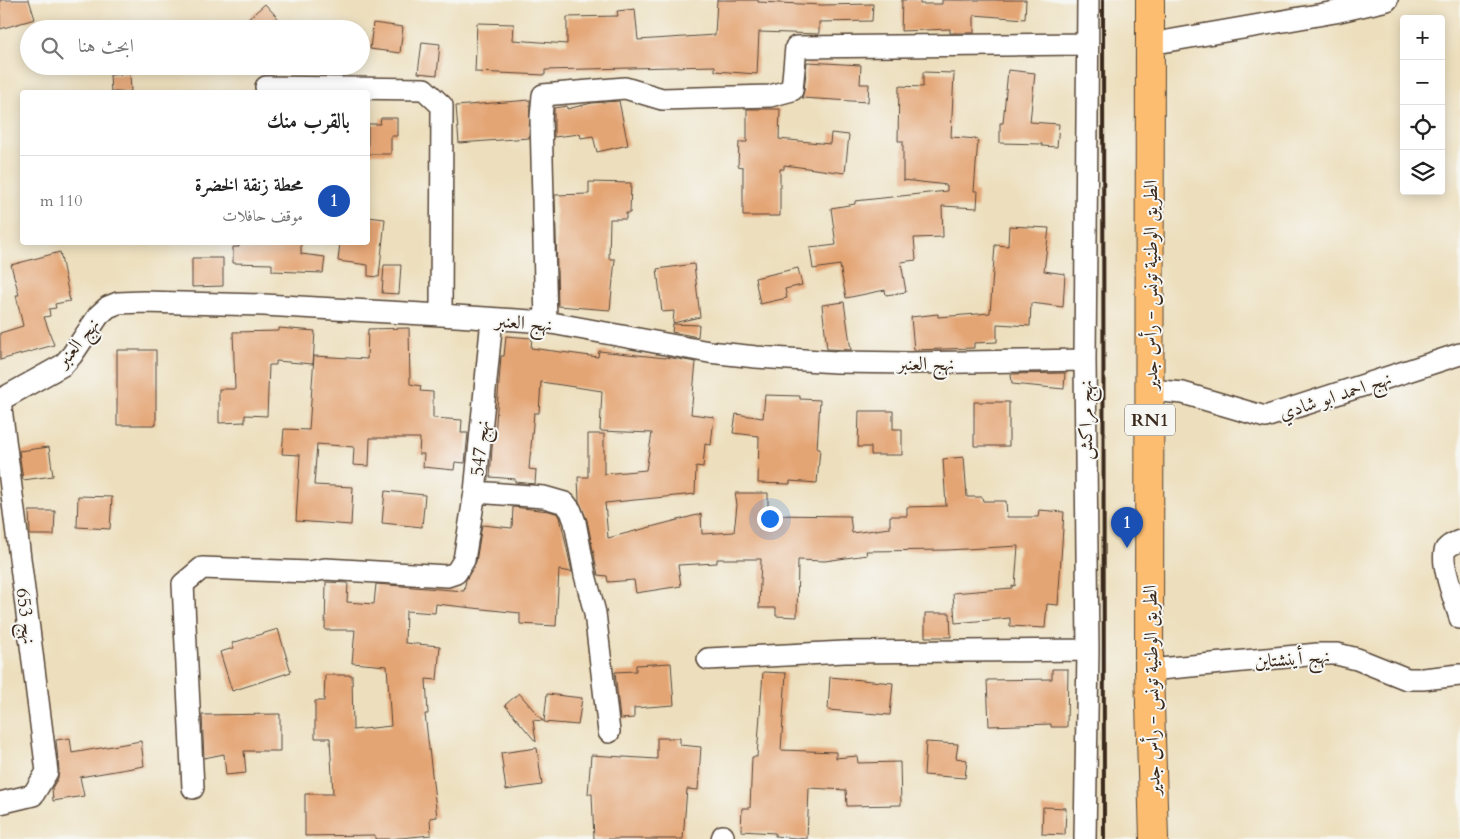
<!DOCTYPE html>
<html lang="ar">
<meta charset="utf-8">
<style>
:root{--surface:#fff;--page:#f2f2f2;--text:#222;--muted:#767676;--line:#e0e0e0;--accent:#1a73e8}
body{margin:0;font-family:Cardo,Amiri,serif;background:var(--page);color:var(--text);direction:rtl}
.controls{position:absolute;right:15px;top:15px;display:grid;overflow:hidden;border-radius:5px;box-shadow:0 2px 12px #0003}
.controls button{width:45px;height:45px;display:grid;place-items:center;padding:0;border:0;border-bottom:1px solid var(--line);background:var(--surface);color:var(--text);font:25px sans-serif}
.you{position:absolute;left:769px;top:518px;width:18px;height:18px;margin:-12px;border:4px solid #fff;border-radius:50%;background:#1a73e8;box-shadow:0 0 0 8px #1a73e833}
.badge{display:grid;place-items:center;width:32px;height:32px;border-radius:50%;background:var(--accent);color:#fff;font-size:16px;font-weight:700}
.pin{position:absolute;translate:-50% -41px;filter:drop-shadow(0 1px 2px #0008)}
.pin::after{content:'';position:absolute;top:26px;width:18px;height:15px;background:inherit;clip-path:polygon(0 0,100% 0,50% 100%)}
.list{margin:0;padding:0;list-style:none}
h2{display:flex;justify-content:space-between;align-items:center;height:65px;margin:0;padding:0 20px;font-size:21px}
h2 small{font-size:16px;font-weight:400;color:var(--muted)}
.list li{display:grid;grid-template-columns:32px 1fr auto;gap:15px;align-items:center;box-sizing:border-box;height:90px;padding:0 20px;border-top:1px solid var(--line)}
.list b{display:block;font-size:19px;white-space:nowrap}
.list p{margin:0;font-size:16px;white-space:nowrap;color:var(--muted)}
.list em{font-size:16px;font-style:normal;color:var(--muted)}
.icon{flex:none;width:28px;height:28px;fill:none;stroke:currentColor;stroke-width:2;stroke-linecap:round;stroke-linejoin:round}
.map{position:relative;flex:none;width:1460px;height:839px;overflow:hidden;direction:ltr}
.search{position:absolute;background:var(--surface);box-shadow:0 2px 12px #0003;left:20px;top:20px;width:350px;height:55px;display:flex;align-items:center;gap:12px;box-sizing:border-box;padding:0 18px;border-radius:28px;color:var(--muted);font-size:19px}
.panel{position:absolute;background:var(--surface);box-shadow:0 2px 12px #0003;left:20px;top:90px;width:350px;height:155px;border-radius:5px;direction:rtl}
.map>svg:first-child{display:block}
.building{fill:#e4a574}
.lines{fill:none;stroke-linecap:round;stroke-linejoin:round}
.minor-casing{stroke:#564536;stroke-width:24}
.primary-casing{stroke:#564536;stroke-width:30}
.minor{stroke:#fff;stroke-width:21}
.primary{stroke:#fcbd6f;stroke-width:28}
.rail{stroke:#3b2a1e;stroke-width:4}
.labels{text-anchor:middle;stroke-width:4;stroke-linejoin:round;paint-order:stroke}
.shield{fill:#f6f6f2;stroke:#73675e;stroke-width:1}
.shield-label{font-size:18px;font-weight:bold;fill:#3b2a1e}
.street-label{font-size:19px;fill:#3b2a1e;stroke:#f6f6f2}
</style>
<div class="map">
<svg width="1460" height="839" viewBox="0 0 1460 839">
<rect width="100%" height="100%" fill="#f6f6f2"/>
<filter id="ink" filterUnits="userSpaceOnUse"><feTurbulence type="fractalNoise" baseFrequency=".02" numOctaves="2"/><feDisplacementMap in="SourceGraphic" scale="10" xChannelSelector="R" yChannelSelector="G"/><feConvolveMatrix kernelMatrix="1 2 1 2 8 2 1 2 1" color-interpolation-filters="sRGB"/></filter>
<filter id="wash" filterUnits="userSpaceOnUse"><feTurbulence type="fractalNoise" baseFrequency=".0096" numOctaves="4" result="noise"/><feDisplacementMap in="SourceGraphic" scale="20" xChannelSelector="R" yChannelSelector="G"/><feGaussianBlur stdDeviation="1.12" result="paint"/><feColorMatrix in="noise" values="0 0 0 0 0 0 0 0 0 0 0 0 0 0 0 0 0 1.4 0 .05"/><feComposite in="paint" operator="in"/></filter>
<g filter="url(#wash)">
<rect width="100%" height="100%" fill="#eddfbd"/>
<g id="blocks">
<path class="building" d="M0,0h29l6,19 -35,10z
M717,0h41v2l64,3 51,-1 -1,17 -53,1v12l-60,-2 -2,42 -42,-3v-5l-170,4v5l-70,-3 2,-49 37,1 -1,16 54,4v-27l51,-1 -1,-5 18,-2 3,31 77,-5z
M902,0h18v4h22v-4h84l-1,19 -51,-4v18h-24v-4l-49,2z
M265,4l23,25h-51z
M373,23l30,4 -3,26 -30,-4z
M422,42l18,2 -3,31 -19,-2z
M807,62l54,3 -1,19h9l-1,18 -66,-4 2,-7z
M1008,70l27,3 -5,49 29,2 -2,23 -15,-1v-2l-42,-1v-20h3z
M923,72l31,1 -3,64 27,2 -4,52h4l-1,17 -35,-2 1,31 -29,1 2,22 -15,2 5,30 -20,3 -1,-5 -39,8 -6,-33 -27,4 -3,-21 26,-3 -5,-37 24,-4v-3l92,-10v-6l-44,-5v-39h-5l1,-55 24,1z
M130,74l1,18h-20l-1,-17z
M530,100l-1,38 -70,5 -3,-37z
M619,101l9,44 -31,7 -4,-16 -12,2 -1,-4 -26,3v-29l13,-2v3l25,-6z
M747,109h33l-1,30 51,5 1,-11 18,2 -4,38 -61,-8v4h-4v47h-37v-49l-5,-1 1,-24h8z
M381,118h16v18h-6v18h-23v-30h12z
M589,182l42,1 -1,30h-4v6h-16l-1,40h6l-5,51 -52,-4 -3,-111 34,-1z
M368,217l17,2 -6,58 -11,-1v-11l-30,-4 2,-19h28z
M1009,226l40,2 -5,43 21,3 -2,33 -32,-4 -1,23 -33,-2v18l-23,1v5l-60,2 -3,-33 27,-3v3l52,-4 5,-68 13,1z
M239,242h62v12l24,3 -2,16 -51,-2v-7l-39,-1v-16h6z
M60,252l10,49 -15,3 1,4 -7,1 1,7 -6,1 10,28 -54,15v-27l23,-7 -7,-31h3l-8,-30z
M192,258h31v28l-31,1z
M694,264l6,53 -27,6 1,-12 -12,1 -5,-43z
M384,265h17l-2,29 -17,-1z
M798,268l4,17 -17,4 2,9 -27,6 -5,-26z
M844,302l7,48 -24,-1 -5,-44z
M673,324l26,1 -1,12 -26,-5z
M279,328l36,3 -2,33 -37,-3v4h-7l-2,51 -22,-1v7l-26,1v-34h16l-2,-57 46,-1z
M409,328l1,56 11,2 -1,5 13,1v26l29,2 -1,13h7l-3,30 -10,-1 -1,8 -31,-3 1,-13h-5l1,-16h-50l-1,28 -16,-1 1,-18 -37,-3 -3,41 39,2 -2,38 -55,-4 4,-66 -18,-1 2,-25 25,1 5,-74 53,3 1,-30z
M506,336l26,2 -1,10 67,9 1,-6 67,7v-1l30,5 -5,52 23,3 -3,28 -6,-1 -2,23 -7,-1 -1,28 -90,9 3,35 93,-24 1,20 32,-2 3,-27 -2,-12h33v22l82,1 2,17 38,-5v-12h17v-9l39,-1 -3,-47 21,-2 3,40h15l1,4h23l1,16h31l1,-7 25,2 -6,93 -11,-1 -2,24 -35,-2v-8l-55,5 -2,-30 59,-5v-3l3,1 3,-40 -70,4 -82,1 1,4 -42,6 -27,-1 -1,57 -21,-1v-8h-17l2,-49h-44v4l-39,2 3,21 -45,7 -2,-13 -26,2 -1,-6 -9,-1 -11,-55 -8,-19 -1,-24h10v-43h16v40l42,-4 6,-37 -52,-2 2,-40 -61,-9 -2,31h-5l-5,56 7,1 -1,14 -20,-2v-3l-25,-2 3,-42h2l6,-79h3z
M117,350h39v75h-39z
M1065,373l-1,16 -52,-5 -1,-10z
M765,395l35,1v3l20,1 -3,49h3l-3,34 -27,-2v3l-32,-1 1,-47 -26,-3 3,-19 27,4z
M974,402h35v44h-35z
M859,411h34v18h9v26h-31v-8h-13z
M49,447l4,29 -30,4 -4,-29z
M385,491l40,4 -3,32 -40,-4z
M78,496l34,1 -2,32 -33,-2z
M513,507l36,4 9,3 2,3 12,55 -13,-2 -3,56 -36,-2v-11l-84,-9 -1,9 -29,-2 -1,32 35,3 -3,34 -11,-1 2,35h-3l12,103 -7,1 1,17 -41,4h-15v-4l-70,1v-42h28l-3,-56h-15v-37h9l1,-26h27l1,55 38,-4 -4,-60 -35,-3 3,-33h-30l1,-48 22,1 -1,19 27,2 2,-20 88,7 2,-11 10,-18 6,-37 30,3z
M29,511h26l-1,24h-24z
M925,613h25l1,24h-26z
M278,629l13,43 -59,19 -12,-39 14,-4 -2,-5z
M671,663l3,42 -40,3v10l-14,1 -5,-47 21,-1v-6z
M1052,669h16l-1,58h-16v-3l-62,2 -2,-46 65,-1z
M763,672l23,1 -5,77 55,2v6l21,-2 1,7 42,-1 1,43 -54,1 -1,-16 -37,-2 -2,51 -32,-3v-3l-34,-2 1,-23h8l2,-51h5z
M830,677l63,6 -3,32 -62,-5z
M519,693l24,28 -10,-1 3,22 -31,-37z
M547,694l35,4 -4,27 -34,-3z
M280,714v37h-36l2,22 -20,2 -2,-21 -20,4 -2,-43z
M70,738l2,15 69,-12 3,25 -64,11 4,19 -31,5 -1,-13 6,-10 1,-8 -3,-30z
M657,738h23v7l21,2 -3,43 -11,-1 -4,50h-89l-2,-45h-4l3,-39 66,4z
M926,742l32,2 -2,14 11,2 -2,18 -41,-3z
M537,748l5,37 -36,5 -5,-37z
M1043,807l23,1 -1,27 -23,-1z"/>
</g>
</g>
<g filter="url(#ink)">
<use href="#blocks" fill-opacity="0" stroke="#564536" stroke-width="1"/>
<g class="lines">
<g class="minor-casing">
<path id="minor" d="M1150,44l185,-32 52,-12
M266,87l158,2 18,17 -1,209
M546,322l-5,-204 2,-23 82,-7 37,11 108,-3 22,-6 4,-43 291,-3
M1150,390l33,3 82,24 195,-63
M0,400l63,-35 9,-10 27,-40 9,-8 10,-4 25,-1 121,3 177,10 105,7 163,30 47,5 80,5 75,1 174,-3
M0,400l47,372 -14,23 -33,8
M475,492l69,5 21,6 6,8 4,11 10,53 10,38 14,119
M1460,541c-5,2 -10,3 -14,8 -7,11 10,55 14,69
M708,659l137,-7 243,-2
M1149,670l169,-16h19l20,5 50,20h16l37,-4
M193,788l-10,-204 19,-16 107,4 16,-3 122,7 9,-3 8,-13 11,-68 17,-173
M722,839l1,-3
M1085,839l3,-189 -3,-290 3,-360"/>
</g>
<g class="primary-casing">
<path id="primary" d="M1150,0l-1,670 5,169"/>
</g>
<use href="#minor" class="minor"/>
<use href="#primary" class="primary"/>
<path class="rail" d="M1103,0l1,839"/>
</g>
</g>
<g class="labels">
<rect class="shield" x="1125" y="404.5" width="50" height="31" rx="4"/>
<g class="shield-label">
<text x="1150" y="426">RN1</text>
</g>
<g class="street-label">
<text transform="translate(1150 285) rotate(-90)" y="7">الطريق الوطنية تونس - رأس جدير</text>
<text transform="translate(524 322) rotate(5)" y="7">نهج العنبر</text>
<text transform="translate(77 342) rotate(-51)" y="7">نهج العنبر</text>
<text x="926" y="370">نهج العنبر</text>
<text transform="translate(1335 395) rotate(-18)" y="7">نهج احمد ابو شادي</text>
<text transform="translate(1085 420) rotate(-90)" y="7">نهج مراكش</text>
<text transform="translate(479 448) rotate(-84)" y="7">نهج 547</text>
<text transform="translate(27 616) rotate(83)" y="7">نهج 653</text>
<text transform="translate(1292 658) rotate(-4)" y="7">نهج أينشتاين</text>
<text transform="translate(1151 690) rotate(-91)" y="7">الطريق الوطنية تونس - رأس جدير</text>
</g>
</g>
</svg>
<div class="controls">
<button>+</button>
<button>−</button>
<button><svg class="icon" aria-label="locate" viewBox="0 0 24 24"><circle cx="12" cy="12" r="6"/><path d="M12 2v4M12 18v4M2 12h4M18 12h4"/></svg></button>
<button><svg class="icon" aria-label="layers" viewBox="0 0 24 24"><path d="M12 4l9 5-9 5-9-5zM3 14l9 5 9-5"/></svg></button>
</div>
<div class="you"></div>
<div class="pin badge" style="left:1127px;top:548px;background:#1a4fb4">1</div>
<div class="search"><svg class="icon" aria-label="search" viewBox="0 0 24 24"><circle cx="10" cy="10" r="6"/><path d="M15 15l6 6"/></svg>ابحث هنا</div>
<section class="panel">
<h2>بالقرب منك<small></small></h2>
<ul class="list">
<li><span class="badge" style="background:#1a4fb4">1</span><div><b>محطة زنقة الخضرة</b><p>موقف حافلات</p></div><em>110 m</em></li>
</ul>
</section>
</div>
